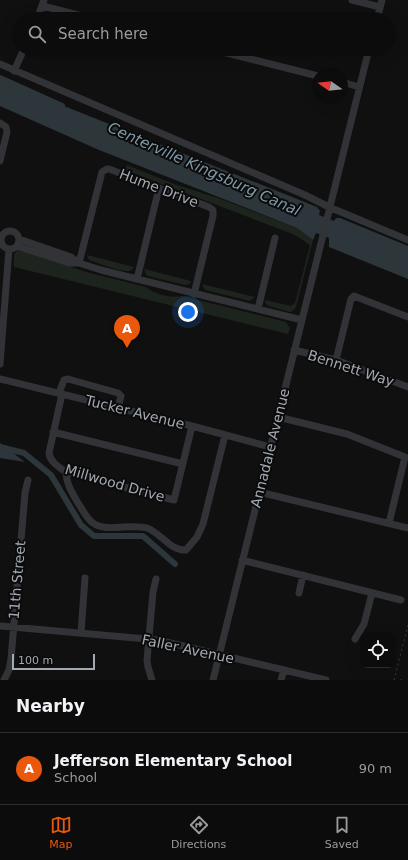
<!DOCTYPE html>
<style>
:root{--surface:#0c0c0d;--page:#151516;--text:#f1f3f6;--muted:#9a9b9d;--line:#2c2c2e;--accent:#ea580c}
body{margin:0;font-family:"DejaVu Sans",sans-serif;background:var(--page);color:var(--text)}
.controls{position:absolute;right:12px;bottom:12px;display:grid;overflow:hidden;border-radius:8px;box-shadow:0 4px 16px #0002}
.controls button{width:36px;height:36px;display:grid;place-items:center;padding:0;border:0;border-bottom:1px solid var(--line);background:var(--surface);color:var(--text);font:20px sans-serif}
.compass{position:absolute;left:312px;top:68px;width:36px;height:36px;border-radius:50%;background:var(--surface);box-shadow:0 4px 16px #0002;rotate:284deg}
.scale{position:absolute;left:12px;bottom:10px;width:83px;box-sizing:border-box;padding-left:4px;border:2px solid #a3a9b0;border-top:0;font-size:11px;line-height:14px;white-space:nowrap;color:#a3a9b0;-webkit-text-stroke:3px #0b0b0c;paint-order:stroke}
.you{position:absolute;left:188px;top:312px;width:14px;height:14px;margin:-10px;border:3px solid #fff;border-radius:50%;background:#1a73e8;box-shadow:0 0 0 6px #1a73e833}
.badge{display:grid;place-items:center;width:26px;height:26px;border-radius:50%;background:var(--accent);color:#fff;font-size:13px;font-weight:700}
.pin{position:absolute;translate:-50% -33px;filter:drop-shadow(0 1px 2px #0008)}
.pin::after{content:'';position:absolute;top:21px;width:14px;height:12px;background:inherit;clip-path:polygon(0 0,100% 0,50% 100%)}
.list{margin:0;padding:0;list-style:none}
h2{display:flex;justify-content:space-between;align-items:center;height:52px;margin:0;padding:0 16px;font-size:17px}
h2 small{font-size:13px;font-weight:400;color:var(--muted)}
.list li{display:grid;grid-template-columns:26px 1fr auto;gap:12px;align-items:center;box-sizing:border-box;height:72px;padding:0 16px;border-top:1px solid var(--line)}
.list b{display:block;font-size:15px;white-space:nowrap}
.list p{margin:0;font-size:13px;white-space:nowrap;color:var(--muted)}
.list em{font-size:13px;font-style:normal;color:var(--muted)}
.icon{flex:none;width:22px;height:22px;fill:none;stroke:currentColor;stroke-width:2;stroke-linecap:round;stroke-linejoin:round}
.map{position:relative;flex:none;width:408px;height:680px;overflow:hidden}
.search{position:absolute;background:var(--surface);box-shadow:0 4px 16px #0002;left:12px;right:12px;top:12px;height:44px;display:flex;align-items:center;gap:10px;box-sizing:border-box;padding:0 14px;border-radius:22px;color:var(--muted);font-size:15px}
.sheet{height:124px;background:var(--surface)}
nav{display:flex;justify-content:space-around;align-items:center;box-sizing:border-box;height:56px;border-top:1px solid var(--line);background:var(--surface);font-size:11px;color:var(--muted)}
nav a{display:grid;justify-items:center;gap:2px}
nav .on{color:var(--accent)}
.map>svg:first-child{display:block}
.green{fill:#1d231d}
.water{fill:#2d363a}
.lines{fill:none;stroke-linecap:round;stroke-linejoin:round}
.canal{stroke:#2d363a;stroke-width:6}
.path{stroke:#383a3d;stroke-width:1;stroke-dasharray:2 3;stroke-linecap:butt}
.minor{stroke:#323336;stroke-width:7}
.labels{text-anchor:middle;stroke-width:4;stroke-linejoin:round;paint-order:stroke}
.street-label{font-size:14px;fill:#a3a9b0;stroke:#0b0b0c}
.water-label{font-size:15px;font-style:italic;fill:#7e99a8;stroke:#0b0b0c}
</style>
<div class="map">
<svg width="408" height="680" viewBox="0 0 408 680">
<rect width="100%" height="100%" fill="#101011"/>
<path class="green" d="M127,165l47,19 44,14 79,30 16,12 -17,67 -2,3 -4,2 -21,-6 -3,-2 -1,-4 26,6 4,-3 15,-58 -15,-10 -170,-65z
M17,250l6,1 63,21 60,15c9,8 25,11 36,9l104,26 4,6 -2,6 -274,-67v-12z
M87,255l47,12c-2,2 -2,3 -5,4 -9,1 -31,-8 -40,-11z
M144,269l47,12 -1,3 -5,1 -37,-9 -2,-2z
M202,284l53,13 -5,4 -45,-11z"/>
<path class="water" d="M0,78l39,18 278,111 3,4 -1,4 15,6 2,-3h4l68,28v33l-79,-32v-9l-13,-5 -3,7 -16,-12 -198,-78 -99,-44z
M0,443l25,19 -25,-4z"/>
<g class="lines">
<path class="canal" d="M0,78l62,28
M0,447l24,6 27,22 30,50 13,11h49l32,28"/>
<path class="path" d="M394,680l14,-55
M400,680h3"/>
<path class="minor" d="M352,0l28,7
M43,6l50,13
M37,19l7,-19
M377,19l5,-19
M211,49l107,27
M0,64l305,131 24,12 79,33
M14,71l10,-22
M342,82l17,5
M0,123l6,4 1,5 -7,29
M1 240a9 9 0 1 1 18 0a9 9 0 1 1-18 0Z
M19,239l52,18 8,6
M17,246l52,17h10l22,7 201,50
M79,263l23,-91 5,-3h2l100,38 4,3v6l-19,78
M137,279l22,-91
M258,309l17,-71
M294,350l42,10 72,27
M336,360l15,-61 3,-3 54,21
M0,364l9,-115
M0,379l192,47 78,21
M59,393l5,-13 4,-1 50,14 3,3 -3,12
M62,394l-13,59c1,9 10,14 17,19l108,28 18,-74
M278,417l69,17 58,23 -16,66
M53,432l130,32
M66,472c0,12 7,22 12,31 5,7 8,15 15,20 13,10 38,0 54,5 14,5 23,23 39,22l11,-13 6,-13 22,-89
M259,492l149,36
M242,560l159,40
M299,593l4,-18
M0,626l158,14 168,40
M81,633l4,-55
M355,639l9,-15 8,-31
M4,680l5,-10 2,-11 14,-166 3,-13
M152,680l-4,-13 -1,-7 6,-68 3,-13
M213,680l156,-631
M281,680l3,-10"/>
</g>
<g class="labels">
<g class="street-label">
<text transform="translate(159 188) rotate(21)" y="5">Hume Drive</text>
<text transform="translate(351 368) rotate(18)" y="5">Bennett Way</text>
<text transform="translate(135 412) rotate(14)" y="5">Tucker Avenue</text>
<text transform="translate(270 448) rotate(-76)" y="5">Annadale Avenue</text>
<text transform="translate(115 483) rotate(16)" y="5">Millwood Drive</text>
<text transform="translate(17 580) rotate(-85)" y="5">11th Street</text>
<text transform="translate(188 649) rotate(12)" y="5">Faller Avenue</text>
</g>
<g class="water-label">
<text transform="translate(204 169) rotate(24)" y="5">Centerville Kingsburg Canal</text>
</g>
</g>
</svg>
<div class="controls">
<button><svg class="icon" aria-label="locate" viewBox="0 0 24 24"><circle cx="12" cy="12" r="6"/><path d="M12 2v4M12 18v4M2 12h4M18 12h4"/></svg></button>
</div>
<svg class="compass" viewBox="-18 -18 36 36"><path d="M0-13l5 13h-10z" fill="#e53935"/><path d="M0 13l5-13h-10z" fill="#9a9b9d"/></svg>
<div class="scale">100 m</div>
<div class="you"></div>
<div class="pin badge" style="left:127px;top:348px">A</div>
<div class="search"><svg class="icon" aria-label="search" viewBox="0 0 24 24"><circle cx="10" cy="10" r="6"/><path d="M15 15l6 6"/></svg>Search here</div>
</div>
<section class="sheet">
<h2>Nearby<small></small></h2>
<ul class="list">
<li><span class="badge">A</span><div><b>Jefferson Elementary School</b><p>School</p></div><em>90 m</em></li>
</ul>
</section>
<nav>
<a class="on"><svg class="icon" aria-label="map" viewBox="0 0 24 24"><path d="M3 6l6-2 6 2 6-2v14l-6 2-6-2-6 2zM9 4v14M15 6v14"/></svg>Map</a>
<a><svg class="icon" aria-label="directions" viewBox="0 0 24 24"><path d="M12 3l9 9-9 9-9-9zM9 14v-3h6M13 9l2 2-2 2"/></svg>Directions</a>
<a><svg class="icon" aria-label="saved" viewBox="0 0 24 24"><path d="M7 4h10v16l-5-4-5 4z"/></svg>Saved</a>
</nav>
